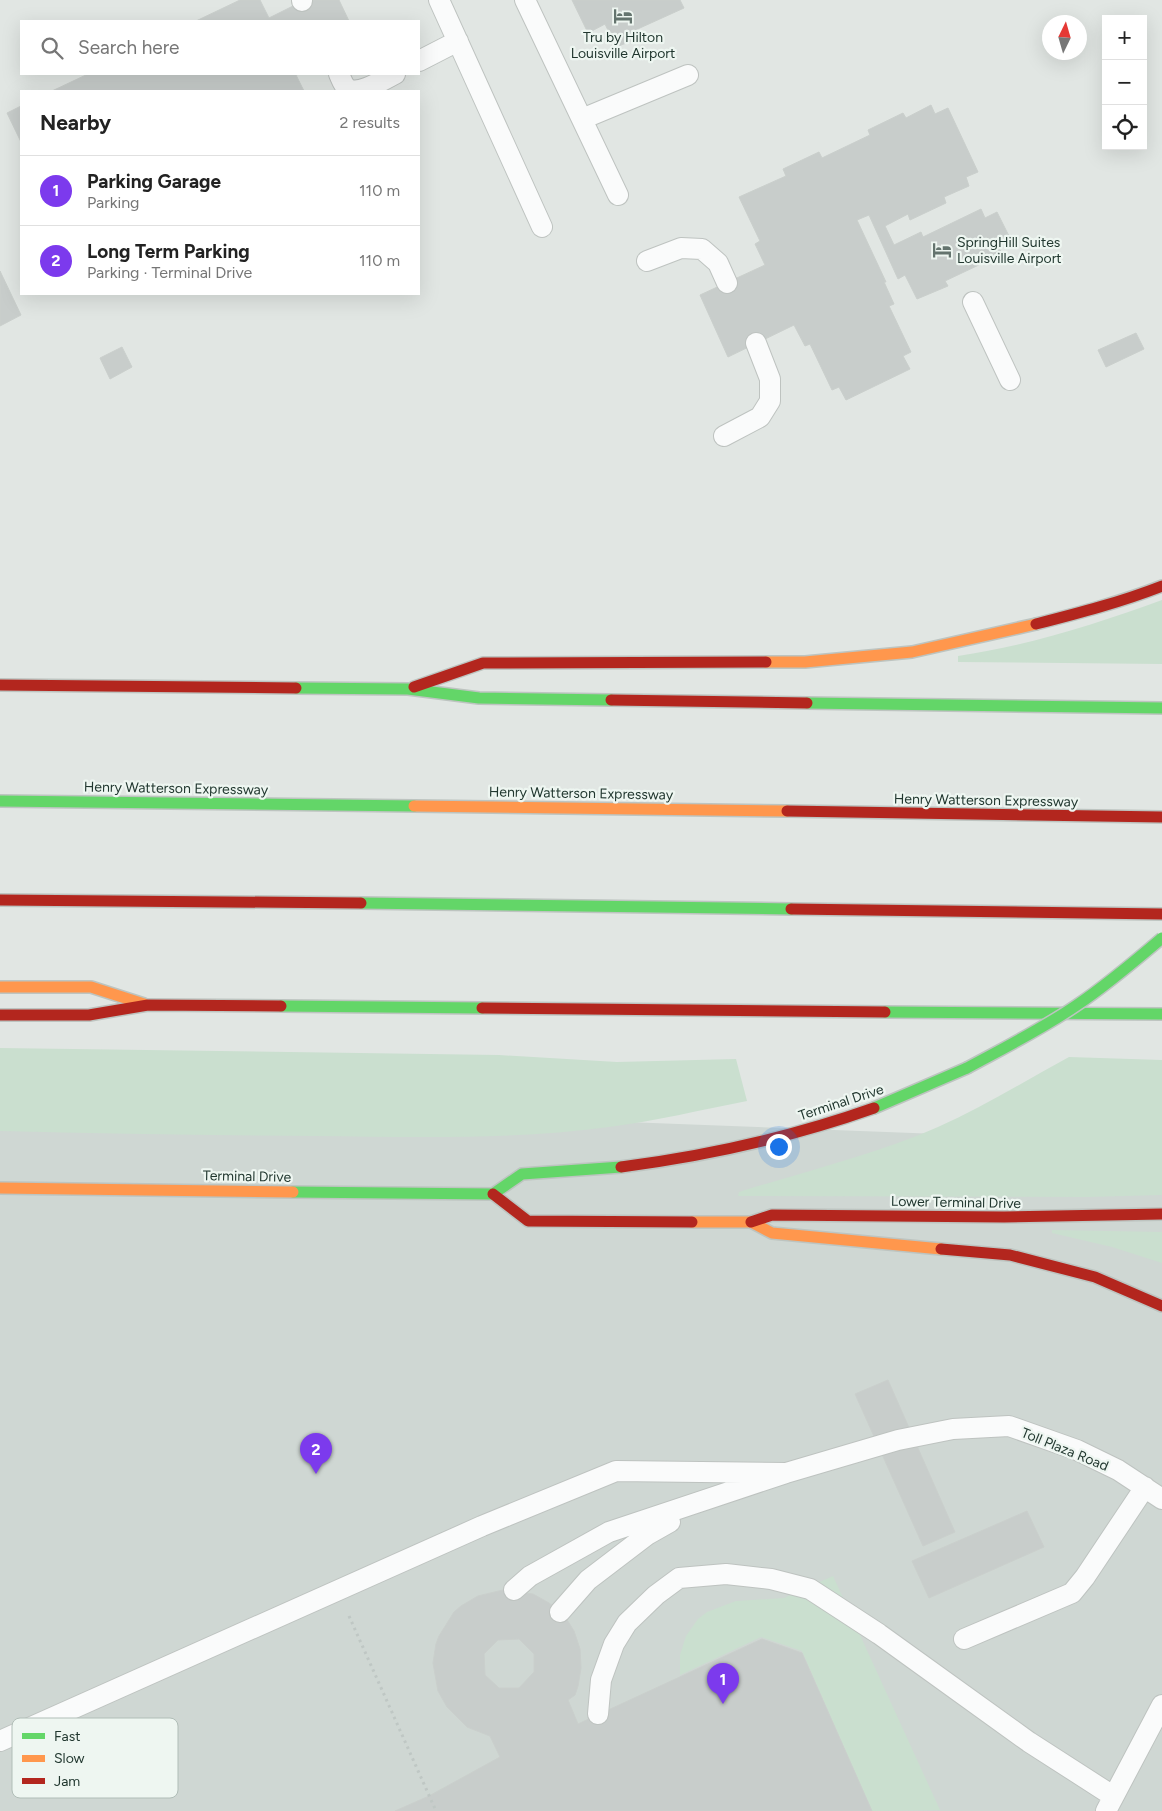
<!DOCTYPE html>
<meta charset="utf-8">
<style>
:root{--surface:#fff;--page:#f6f6f6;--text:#222;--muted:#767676;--line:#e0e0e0;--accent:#7c3aed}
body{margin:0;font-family:Figtree,sans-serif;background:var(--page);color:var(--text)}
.controls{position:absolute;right:15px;top:15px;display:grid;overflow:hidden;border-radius:0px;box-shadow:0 5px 20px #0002}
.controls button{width:45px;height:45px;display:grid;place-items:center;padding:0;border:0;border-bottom:1px solid var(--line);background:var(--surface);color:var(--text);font:25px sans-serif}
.compass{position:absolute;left:1042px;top:15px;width:45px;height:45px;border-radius:50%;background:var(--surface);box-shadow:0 5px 20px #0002;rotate:5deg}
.you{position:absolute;left:778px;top:1146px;width:18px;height:18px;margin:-12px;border:4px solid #fff;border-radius:50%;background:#1a73e8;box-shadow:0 0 0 8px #1a73e833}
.badge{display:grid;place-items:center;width:32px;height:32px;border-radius:50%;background:var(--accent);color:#fff;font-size:16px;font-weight:700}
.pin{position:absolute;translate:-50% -41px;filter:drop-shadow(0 1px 2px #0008)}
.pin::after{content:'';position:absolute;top:26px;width:18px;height:15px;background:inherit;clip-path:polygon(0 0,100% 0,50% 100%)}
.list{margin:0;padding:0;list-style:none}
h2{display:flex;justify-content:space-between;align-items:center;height:65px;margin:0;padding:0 20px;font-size:21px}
h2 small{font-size:16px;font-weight:400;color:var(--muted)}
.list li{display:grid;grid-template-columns:32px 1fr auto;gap:15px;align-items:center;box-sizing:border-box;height:70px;padding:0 20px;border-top:1px solid var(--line)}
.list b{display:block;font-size:19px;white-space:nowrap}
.list p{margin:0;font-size:16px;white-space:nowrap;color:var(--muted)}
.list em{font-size:16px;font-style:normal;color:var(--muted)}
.icon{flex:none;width:28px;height:28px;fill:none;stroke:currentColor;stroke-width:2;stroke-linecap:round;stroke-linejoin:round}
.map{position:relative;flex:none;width:1162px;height:1811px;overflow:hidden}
.search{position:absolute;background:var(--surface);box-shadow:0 5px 20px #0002;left:20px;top:20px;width:400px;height:55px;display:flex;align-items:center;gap:12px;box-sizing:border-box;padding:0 18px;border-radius:0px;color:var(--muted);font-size:19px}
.panel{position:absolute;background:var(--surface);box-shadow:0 5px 20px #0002;left:20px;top:90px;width:400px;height:205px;border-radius:0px}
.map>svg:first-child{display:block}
.built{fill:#cfd7d3}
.green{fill:#cadfcf}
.building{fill:#c8cdcb;stroke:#cacfcc;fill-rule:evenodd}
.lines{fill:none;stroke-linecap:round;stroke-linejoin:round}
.lane-casing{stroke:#bec3c0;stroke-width:22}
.fast-casing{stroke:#bdc4c0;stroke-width:14}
.slow-casing{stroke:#bdc4c0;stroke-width:14}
.jam-casing{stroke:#bdc4c0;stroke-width:14}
.path{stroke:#bfc7c4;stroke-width:3;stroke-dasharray:2.5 4;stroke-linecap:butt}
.lane{stroke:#fafbfb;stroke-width:20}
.fast{stroke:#63d668;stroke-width:11}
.slow{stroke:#ff974d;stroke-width:11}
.jam{stroke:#b3261e;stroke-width:11}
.fast-bridge-casing{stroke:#bdc4c0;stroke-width:14;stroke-linecap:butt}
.fast-bridge{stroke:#63d668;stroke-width:11}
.labels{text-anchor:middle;stroke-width:4.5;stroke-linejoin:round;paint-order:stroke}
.poi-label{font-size:14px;fill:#21372f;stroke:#eef6f1}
.street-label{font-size:14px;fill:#21372f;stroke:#eef6f1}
.key{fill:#eef6f1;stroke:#b0bdb7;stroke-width:1}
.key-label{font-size:14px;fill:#21372f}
</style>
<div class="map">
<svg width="1162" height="1811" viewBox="0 0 1162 1811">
<rect width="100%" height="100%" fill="#e1e6e3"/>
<path class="built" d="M0,1098l1017,39 145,1v673h-1162z"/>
<path class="green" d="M1162,600v64l-204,-2v-6c70,-10 138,-32 204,-56z
M0,1048l499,7 118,7 119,-3 11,42c-46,9 -92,20 -138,26 -97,13 -197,10 -295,9 -105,-1 -209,-2 -314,-5z
M1069,1057l93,3v135l-75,2 -349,-1 1,-4c67,-21 135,-37 199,-65 45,-20 87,-46 131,-70z
M1052,1230l110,2v31l-50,-16 -60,-14z
M833,1576l107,234 -68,1 -70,-160 -41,-14 -81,38v-20l6,-19 12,-17 9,-7 29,-11 48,-3z"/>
<path class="building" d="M240,0h20l9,18 36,-18h34l10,21h-153z
M572,0h108l4,8 -53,24 3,8 -18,7 -11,-23 -17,9z
M88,74h212l-4,1 8,16h-252z
M931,105l4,9 13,-6 30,64 -12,5 3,9 -25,11 2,6 -36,17 -2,-6 -23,12 9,19 27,-13 2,5 58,-28 4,9 12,-6 14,28 -13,6 4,8 -57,27 3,5 -31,13 -12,-24 -7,4 -29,-64 -12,5 29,62h-2l10,22 -5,2 22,46 -8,4 7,13 -64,31 -7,-13 -7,3 -22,-46 -5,2 -11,-21 -66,32 -28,-62 65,-30 -10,-21 5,-3 -21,-44 47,-21 -3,-7 36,-17 3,6 48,-23 -2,-5 35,-17 3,5z
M21,106v36l-14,-29z
M0,271l21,44 -21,11z
M1136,333l8,16 -38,18 -8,-17z
M122,347l10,20 -22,12 -10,-21z
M888,1380l67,152 -32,14 -68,-152z
M1027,1511l17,36 -115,51 -17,-37z
M503,1590l30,4 16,9 15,12 10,16 6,18 1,19 -3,18 -3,9 -7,5 10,24 184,-85 40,14 70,158h-477l34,-15 71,-39 -10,-21 -23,-9 -20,-20 -9,-16 -5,-28 3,-19 3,-8 15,-24 7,-6 17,-10zM519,1639l15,15v18l-15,16h-20l-14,-13 -1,-21 14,-14z"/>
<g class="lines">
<g class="lane-casing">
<path id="lane" d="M302,0v1
M439,0l103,227
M525,0l93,195
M419,61l39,-20
M339,74c2,4 4,11 8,14 9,9 38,-9 48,-14
M582,119l106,-44
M647,261l34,-13 21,1 16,14 9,20
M973,302l37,78
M724,436l36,-19 10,-16v-22l-14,-36
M514,1590l16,-14 79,-44 177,-59 112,-33 55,-11 56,-3 68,24 41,20 44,29
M560,1612l28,-32 59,-45 23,-13
M964,1639l108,-46 13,-16 60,-90
M598,1714l3,-34 13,-36 13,-21 29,-28 23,-17 47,-4 45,5 39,10 69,45 150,108 84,54
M0,1741l482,-215 134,-55 170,2
M1106,1811l56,-106"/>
</g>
<g class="fast-casing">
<path id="fast" d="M296,688l112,1 71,9 132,2
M807,703l355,5
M0,801l414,5
M361,903l430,6
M281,1006l201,2
M885,1012l277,2
M874,1108l93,-40
M293,1192l200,2 29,-20 99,-7"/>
</g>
<g class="slow-casing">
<path id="slow" d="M766,662h39l107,-10 124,-28
M414,806l373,5
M0,987h91l53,17
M0,1188l293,4
M692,1222h59l21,11 169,16"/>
</g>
<g class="jam-casing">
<path id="jam" d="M1036,624c43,-11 85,-22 126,-38
M0,685l296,3
M414,687l69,-24 283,-1
M611,700l196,3
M787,811l375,6
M0,900l361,3
M791,909l371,5
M482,1008l403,4
M0,1015h89l59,-10 133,1
M621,1167c86,-11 171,-30 253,-59
M493,1194l35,27 164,1
M751,1222l21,-7 232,2 158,-3
M941,1249l69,6 85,22 67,29"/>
</g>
<path class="path" d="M349,1616l87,195"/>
<use href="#lane" class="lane"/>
<use href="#fast" class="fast"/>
<use href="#slow" class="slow"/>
<use href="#jam" class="jam"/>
<g class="fast-bridge-casing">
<path id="fast-bridge" d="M967,1068c37,-20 75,-39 110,-63 30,-20 58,-44 85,-67"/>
</g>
<use href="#fast-bridge" class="fast-bridge"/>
</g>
<defs>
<g id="hotel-bare" transform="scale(1.5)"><path d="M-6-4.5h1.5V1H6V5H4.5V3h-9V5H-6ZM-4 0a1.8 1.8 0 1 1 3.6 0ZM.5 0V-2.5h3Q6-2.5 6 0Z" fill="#64746e" stroke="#eef6f1" stroke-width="2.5" paint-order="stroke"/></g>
</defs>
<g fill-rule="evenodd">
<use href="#hotel-bare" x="623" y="16"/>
<use href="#hotel-bare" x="942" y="250"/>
</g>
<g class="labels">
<g class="poi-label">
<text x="623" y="42">Tru by Hilton<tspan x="623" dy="16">Louisville Airport</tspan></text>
<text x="957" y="247" text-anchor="start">SpringHill Suites<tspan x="957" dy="16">Louisville Airport</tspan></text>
</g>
<g class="street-label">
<text transform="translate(176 788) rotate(1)" y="5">Henry Watterson Expressway</text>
<text transform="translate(581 793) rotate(1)" y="5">Henry Watterson Expressway</text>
<text transform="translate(986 800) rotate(1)" y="5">Henry Watterson Expressway</text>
<text transform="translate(841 1102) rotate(-18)" y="5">Terminal Drive</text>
<text transform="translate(247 1176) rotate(1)" y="5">Terminal Drive</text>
<text transform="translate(956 1202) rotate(1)" y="5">Lower Terminal Drive</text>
<text transform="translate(1065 1449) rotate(22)" y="5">Toll Plaza Road</text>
</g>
</g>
<rect x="12" y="1718" width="166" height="80" rx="8" class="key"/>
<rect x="22" y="1733" width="23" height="6" fill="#63d668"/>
<rect x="22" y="1755" width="23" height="7" fill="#ff974d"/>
<rect x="22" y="1778" width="23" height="6" fill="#b3261e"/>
<g class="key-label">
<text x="54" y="1741">Fast</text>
<text x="54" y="1763">Slow</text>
<text x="54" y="1786">Jam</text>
</g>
</svg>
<div class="controls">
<button>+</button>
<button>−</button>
<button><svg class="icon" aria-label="locate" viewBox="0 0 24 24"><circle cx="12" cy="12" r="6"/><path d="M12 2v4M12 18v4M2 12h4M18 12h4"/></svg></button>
</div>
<svg class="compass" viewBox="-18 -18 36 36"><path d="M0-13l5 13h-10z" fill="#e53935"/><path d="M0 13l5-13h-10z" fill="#767676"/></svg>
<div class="you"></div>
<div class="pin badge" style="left:723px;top:1704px">1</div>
<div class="pin badge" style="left:316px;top:1474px">2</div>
<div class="search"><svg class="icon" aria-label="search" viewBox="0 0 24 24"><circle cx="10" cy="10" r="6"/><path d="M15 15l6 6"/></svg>Search here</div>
<section class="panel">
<h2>Nearby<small>2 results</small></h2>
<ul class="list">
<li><span class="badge">1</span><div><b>Parking Garage</b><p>Parking</p></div><em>110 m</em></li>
<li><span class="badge">2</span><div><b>Long Term Parking</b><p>Parking · Terminal Drive</p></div><em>110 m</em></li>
</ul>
</section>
</div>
